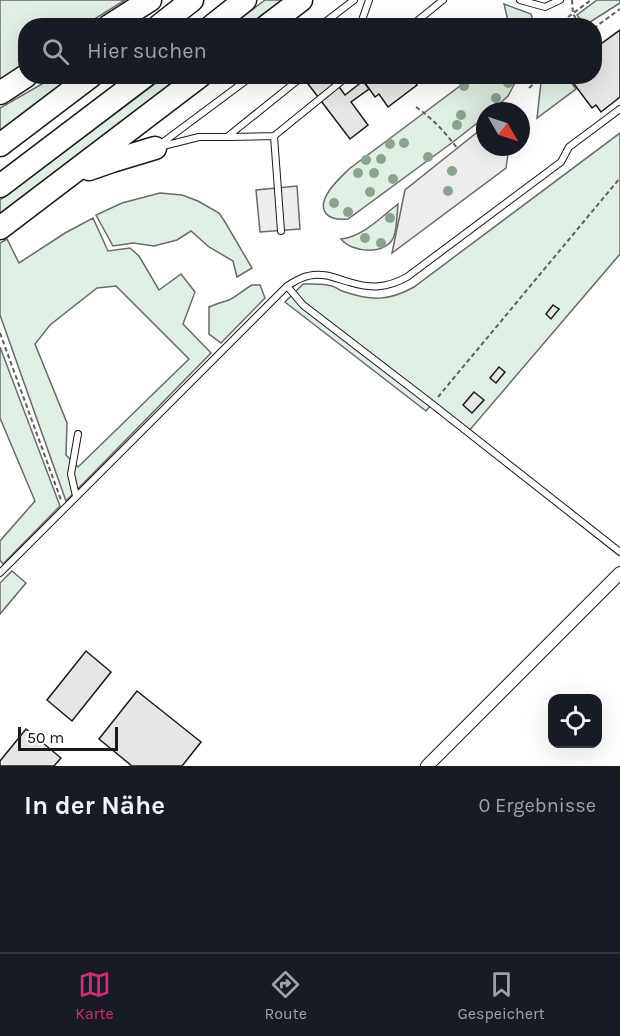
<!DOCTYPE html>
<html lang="de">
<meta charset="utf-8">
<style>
:root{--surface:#171b24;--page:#20242c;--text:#f1f3f6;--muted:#9ea1a6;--line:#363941;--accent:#db2777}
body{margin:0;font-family:Karla,sans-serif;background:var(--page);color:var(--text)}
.controls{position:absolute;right:18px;bottom:18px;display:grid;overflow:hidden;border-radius:12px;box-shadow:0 6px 24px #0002}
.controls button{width:54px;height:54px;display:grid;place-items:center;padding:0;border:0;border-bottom:2px solid var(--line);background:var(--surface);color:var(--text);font:30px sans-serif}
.compass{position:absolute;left:476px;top:102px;width:54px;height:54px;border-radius:50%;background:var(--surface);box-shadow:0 6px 24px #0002;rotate:129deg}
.scale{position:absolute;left:18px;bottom:15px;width:100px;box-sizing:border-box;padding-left:6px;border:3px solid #1a1a1a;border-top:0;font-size:16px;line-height:21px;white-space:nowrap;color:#1a1a1a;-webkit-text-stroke:4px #fff;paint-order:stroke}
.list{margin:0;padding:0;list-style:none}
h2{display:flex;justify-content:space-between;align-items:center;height:78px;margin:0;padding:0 24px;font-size:26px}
h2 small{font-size:20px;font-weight:400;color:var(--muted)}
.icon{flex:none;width:33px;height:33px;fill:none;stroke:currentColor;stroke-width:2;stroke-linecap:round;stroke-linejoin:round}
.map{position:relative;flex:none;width:620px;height:766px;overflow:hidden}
.search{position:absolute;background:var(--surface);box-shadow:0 6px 24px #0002;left:18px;right:18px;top:18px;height:66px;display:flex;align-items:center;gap:15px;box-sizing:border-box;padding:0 21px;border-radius:24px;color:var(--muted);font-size:22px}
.sheet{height:186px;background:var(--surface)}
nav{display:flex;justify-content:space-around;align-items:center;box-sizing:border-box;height:84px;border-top:2px solid var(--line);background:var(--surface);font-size:16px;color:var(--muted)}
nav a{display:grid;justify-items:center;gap:3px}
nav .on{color:var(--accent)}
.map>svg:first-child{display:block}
.green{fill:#e0efe3;stroke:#6a6a6a;stroke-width:1.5;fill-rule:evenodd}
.parking{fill:#ededed;stroke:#6a6a6a;stroke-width:1.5}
.building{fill:#e6e6e6;stroke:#1a1a1a;stroke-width:1.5}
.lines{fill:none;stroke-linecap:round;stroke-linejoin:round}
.lane-casing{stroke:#1a1a1a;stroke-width:8}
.street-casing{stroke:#1a1a1a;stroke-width:14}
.highway-casing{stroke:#1a1a1a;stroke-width:25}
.path{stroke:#5f5f5f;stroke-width:2;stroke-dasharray:4.5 3;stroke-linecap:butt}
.lane{stroke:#fff;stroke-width:6}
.street{stroke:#fff;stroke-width:12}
.highway{stroke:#fff;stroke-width:22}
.tree{fill:#8aa48f}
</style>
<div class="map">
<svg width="620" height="766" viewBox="0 0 620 766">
<rect width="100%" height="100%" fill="#fff"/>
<path class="green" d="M0,0h125l-40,25 -59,1 -1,38 -25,16z
M265,0h18l-35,25 -17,1z
M597,0h23v3l-33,21h-3l-7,-9z
M504,4l27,10 1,3 -2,8h-21z
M549,76l18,1 9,12 -39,29 4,-36z
M54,77h18l-72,56v-25z
M164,77h17l-181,137v-14z
M472,77h46l-10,19 -16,15h-7v6l-32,25 -105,77c-21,2 -32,-8 -19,-28 6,-9 13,-15 20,-22z
M620,133v121l-152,178 -36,-28 -6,7 -141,-109 18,-18c8,0 20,-1 29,2 4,1 8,5 13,6 27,9 44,9 69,-5z
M160,193l22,2 16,6 21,12 6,9 27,46 -15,9 -4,-16 -24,-14 -18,-16 -14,9 -23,6 -21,-3 -20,3 -17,-31 26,-12z
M398,204c-1,10 -1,23 -4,32 -7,20 -42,17 -53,3 23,-3 40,-22 57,-35z
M93,218l15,33 22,-3 9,8 20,34 22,-16 14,18 -12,32 28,29 -145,148 -66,-186v-72l7,-4 12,24 46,-30zM116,286l73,73 -111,108 -12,-12 1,-32 -32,-79 15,-19 47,-37z
M252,285h8l5,13 -44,45 -12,-9v-27c7,-3 13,-5 20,-7 4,-1 17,-12 23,-15z
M0,347l60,159 -57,58 -3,-4v-19l35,-40 -35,-83z
M12,571l14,12 -26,31v-31z"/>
<path class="parking" d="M485,126v21h24l-3,21 -114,85 13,-63z
M297,186l3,43 -40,3 -4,-42z"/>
<path class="building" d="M620,30v67l-19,15 -5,-7 -4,3 -24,-32h26v-27z
M302,76h29l14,19 18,-14 6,8 -18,13 17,23 -18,14z
M360,76h51l6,9 -29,22 -9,-13 -4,3z
M553,305l6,4 -8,10 -5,-5z
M499,367l6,5 -9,11 -6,-5z
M474,392l10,8 -12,13 -9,-8z
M86,651l25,21 -39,49 -25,-21z
M137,691l64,51 -19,24h-50l-33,-27z
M26,729l35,29 -7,8h-54v-5z"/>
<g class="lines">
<g class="lane-casing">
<path id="lane" d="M520,0l25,7 15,-7
M320,26l34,-26
M360,26l9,-26
M411,26l32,-26
M274,136l7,95
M227,137l47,-1 74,-60
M158,146l94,-70
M159,147l40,-10h28l76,-61
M287,286l16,19 129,99 188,148
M76,496l-5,-22 7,-40
M0,573l287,-287c7,-4 14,-9 21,-10 15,-4 27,2 41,6 22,7 38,6 58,-5l154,-115 8,-15 51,-38"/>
</g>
<g class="street-casing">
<path id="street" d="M427,766l193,-193"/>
</g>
<g class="highway-casing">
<path id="highway" d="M109,26l41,-26
M159,26l33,-26
M212,26l33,-26
M267,26l34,-26
M0,93l26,-17
M0,145l91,-69
M89,169l23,-8 43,-13
M0,186l145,-110
M0,228l200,-152"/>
</g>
<path class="path" d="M572,0l1,14 8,12
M556,26l35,-26
M594,29l4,-4 22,-16
M594,43l3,4
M529,88l14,-12
M416,107c17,12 29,25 41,41
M0,333l61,167
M438,397l182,-219"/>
<use href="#lane" class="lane"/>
<use href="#street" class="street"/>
<use href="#highway" class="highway"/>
</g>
<g class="tree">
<circle cx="508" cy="83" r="5"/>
<circle cx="464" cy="86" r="5"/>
<circle cx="496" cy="98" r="5"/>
<circle cx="461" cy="115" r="5"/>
<circle cx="457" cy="125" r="5"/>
<circle cx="404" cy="143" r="5"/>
<circle cx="390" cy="144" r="5"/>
<circle cx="428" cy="157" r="5"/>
<circle cx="381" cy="159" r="5"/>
<circle cx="366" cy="160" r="5"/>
<circle cx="452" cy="171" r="5"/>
<circle cx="358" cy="173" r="5"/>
<circle cx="374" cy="173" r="5"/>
<circle cx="393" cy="179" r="5"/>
<circle cx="448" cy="191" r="5"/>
<circle cx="370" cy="192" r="5"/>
<circle cx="334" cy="203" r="5"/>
<circle cx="348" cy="212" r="5"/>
<circle cx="390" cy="218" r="5"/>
<circle cx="365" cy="238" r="5"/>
<circle cx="381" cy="243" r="5"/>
</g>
</svg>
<div class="controls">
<button><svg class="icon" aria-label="locate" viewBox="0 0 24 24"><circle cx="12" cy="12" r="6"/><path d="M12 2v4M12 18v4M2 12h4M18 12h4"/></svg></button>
</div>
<svg class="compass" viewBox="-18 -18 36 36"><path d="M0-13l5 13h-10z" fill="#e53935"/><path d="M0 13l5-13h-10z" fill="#9ea1a6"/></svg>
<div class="scale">50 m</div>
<div class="search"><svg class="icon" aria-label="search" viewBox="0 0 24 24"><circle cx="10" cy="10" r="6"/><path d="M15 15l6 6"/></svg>Hier suchen</div>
</div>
<section class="sheet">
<h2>In der Nähe<small>0 Ergebnisse</small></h2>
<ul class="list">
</ul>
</section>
<nav>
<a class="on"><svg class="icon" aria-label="map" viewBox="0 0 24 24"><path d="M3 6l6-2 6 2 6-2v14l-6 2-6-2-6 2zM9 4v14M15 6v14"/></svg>Karte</a>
<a><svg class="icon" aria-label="directions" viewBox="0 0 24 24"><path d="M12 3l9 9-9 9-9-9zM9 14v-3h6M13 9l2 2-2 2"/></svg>Route</a>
<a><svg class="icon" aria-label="saved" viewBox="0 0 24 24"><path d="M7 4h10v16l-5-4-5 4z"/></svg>Gespeichert</a>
</nav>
